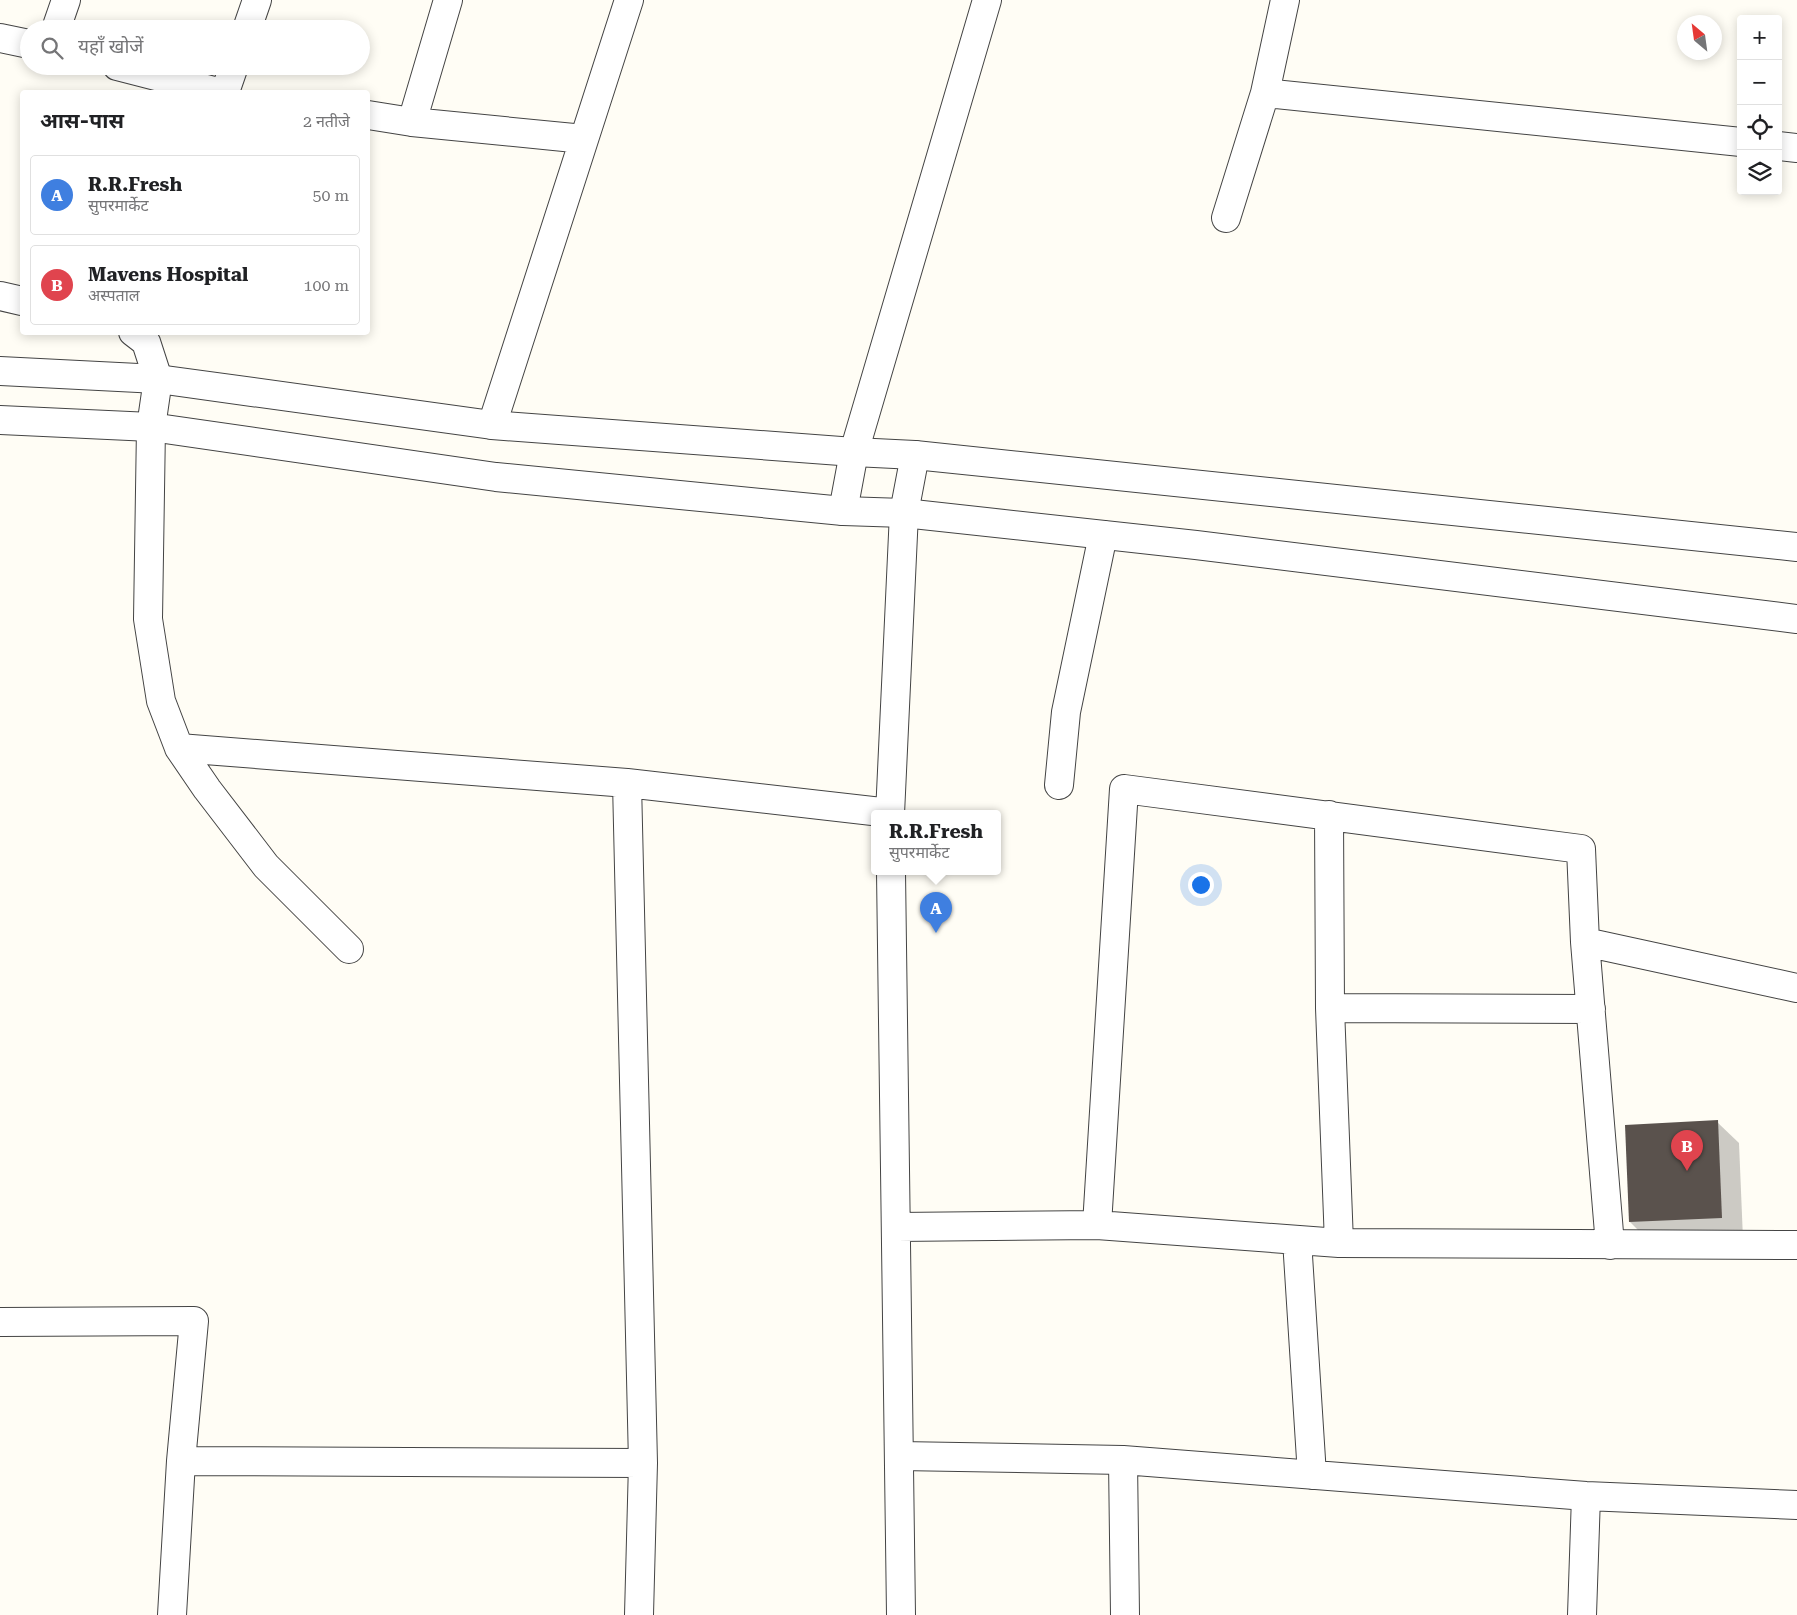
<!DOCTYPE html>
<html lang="hi">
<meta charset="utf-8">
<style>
:root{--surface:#fff;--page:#f6f6f6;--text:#202124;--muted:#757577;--line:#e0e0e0;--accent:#7c3aed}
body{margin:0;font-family:"Roboto Serif","Noto Sans Devanagari",serif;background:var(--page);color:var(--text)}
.controls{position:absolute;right:15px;top:15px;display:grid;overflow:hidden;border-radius:5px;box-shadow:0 2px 12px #0003}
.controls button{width:45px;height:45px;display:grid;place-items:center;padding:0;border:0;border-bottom:1px solid var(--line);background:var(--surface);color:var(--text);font:25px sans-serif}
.compass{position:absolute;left:1677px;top:15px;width:45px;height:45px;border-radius:50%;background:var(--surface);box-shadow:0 2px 12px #0003;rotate:331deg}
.you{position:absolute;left:1200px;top:884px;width:18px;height:18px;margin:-12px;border:4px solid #fff;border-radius:50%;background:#1a73e8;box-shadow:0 0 0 8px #1a73e833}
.badge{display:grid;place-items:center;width:32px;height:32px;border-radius:50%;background:var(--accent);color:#fff;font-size:16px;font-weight:700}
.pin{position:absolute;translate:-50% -41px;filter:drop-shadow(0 1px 2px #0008)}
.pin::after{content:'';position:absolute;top:26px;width:18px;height:15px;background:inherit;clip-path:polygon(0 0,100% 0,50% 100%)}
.popup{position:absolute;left:871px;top:810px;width:130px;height:65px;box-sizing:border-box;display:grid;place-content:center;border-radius:5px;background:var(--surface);filter:drop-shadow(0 1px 4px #0005);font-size:16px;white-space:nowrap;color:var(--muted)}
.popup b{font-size:19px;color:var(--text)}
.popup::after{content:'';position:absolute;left:50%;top:100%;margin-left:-10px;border:10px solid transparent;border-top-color:var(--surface)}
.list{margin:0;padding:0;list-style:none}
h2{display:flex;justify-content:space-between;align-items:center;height:65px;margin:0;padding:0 20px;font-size:21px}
h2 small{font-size:16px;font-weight:400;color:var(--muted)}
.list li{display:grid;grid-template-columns:32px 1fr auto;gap:15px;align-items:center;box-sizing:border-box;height:80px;margin:0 10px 10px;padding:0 10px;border:1px solid var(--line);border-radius:5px}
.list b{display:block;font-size:19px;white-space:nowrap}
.list p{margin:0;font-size:16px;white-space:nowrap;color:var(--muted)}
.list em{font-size:16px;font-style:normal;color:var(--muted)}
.icon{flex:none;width:28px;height:28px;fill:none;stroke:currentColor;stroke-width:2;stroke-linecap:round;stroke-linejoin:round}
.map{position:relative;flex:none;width:1797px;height:1615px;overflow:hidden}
.search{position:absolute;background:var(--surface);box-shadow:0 2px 12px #0003;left:20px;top:20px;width:350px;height:55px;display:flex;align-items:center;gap:12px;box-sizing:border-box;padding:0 18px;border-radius:28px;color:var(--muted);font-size:19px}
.panel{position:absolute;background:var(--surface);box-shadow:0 2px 12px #0003;left:20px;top:90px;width:350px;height:245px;border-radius:5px}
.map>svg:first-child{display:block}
.shadow{fill:#0003}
.building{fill:#5a524d}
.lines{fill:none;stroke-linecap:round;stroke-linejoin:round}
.minor-casing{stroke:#444;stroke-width:30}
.tertiary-casing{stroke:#444;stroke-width:30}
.minor{stroke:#fff;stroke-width:28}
.tertiary{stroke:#fff;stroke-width:28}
</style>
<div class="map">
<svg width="1797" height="1615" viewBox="0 0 1797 1615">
<rect width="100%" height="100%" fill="#fffdf5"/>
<path class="shadow" d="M1717,1122l22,21 4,96 -92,4 -21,-21z"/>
<path class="building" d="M1718,1120l4,98 -93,4 -4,-97z"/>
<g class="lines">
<g class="minor-casing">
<path id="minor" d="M56,29l10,-29
M247,29l10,-29
M0,38l29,6
M117,66l101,26
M225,92l9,-26
M1265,93l476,49
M368,115l44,7 172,17
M412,122l36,-122
M1778,146l19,2
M1226,218l39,-125 20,-93
M0,296l22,5
M133,332l13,10 12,37 -7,48 -3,192 13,82 18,47 28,41 59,77 83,83
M492,425l137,-425
M843,511l11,-59 133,-452
M179,748l448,35 263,30
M627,783l16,680 -4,152
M1059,785l7,-73 37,-177
M890,814l14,-301 11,-58
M1329,815l1,193 9,235
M891,872l10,743
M1585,942l212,46
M1330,1008l261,1
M1097,1225l27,-436 457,60 4,93 25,303
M897,1227l200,-2 242,18 458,2
M1297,1240l15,235
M0,1322l194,-1 -13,140 -9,154
M900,1456l223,4 463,36 211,9
M1123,1460l2,155
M181,1461l462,2
M1582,1615l4,-119"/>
</g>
<g class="tertiary-casing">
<path id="tertiary" d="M0,371l158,8 334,46 362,27 61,3 882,92
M0,420l151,7 345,50 347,34 61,2 292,32 601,74"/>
</g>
<use href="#minor" class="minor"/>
<use href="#tertiary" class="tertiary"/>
</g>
</svg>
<div class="controls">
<button>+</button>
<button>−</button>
<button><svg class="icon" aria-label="locate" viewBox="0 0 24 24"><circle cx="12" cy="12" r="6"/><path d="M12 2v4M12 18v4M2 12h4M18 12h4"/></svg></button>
<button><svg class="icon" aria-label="layers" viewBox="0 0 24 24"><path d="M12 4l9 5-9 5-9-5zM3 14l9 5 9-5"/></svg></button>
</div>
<svg class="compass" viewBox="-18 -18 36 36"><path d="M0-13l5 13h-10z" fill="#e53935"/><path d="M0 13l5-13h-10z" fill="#757577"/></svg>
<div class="you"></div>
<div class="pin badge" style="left:936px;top:933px;background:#3f7fe0">A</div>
<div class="popup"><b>R.R.Fresh</b>सुपरमार्केट</div>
<div class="pin badge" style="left:1687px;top:1171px;background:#e0444e">B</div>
<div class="search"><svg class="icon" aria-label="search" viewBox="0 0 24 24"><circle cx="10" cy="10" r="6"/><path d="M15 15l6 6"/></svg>यहाँ खोजें</div>
<section class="panel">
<h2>आस-पास<small>2 नतीजे</small></h2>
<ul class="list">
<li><span class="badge" style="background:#3f7fe0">A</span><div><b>R.R.Fresh</b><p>सुपरमार्केट</p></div><em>50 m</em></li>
<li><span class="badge" style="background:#e0444e">B</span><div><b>Mavens Hospital</b><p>अस्पताल</p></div><em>100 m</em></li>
</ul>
</section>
</div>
